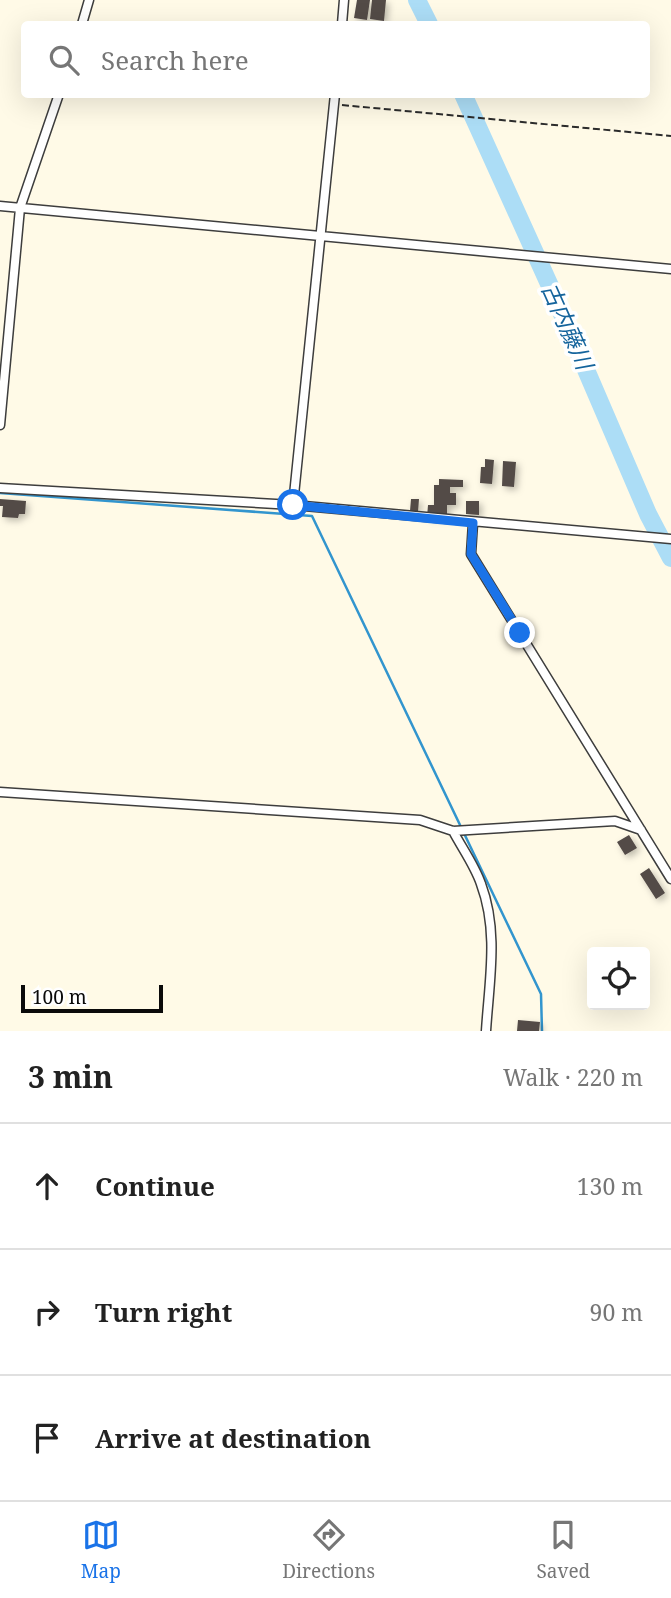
<!DOCTYPE html>
<meta charset="utf-8">
<style>
:root{--surface:#fff;--page:#f2f2f2;--text:#222;--muted:#767676;--line:#e0e0e0;--accent:#1a73e8}
body{margin:0;font-family:"Noto Serif","Noto Sans JP",serif;background:var(--page);color:var(--text)}
.controls{position:absolute;right:21px;bottom:21px;display:grid;overflow:hidden;border-radius:7px;box-shadow:0 7px 28px #0002}
.controls button{width:63px;height:63px;display:grid;place-items:center;padding:0;border:0;border-bottom:2px solid var(--line);background:var(--surface);color:var(--text);font:35px sans-serif}
.scale{position:absolute;left:21px;bottom:18px;width:142px;box-sizing:border-box;padding-left:7px;border:4px solid #0a0a0a;border-top:0;font-size:19px;line-height:24px;white-space:nowrap;color:#0a0a0a;-webkit-text-stroke:5px #fff;paint-order:stroke}
.stop{position:absolute;width:21px;height:21px;margin:-16px;border:5px solid #1a73e8;border-radius:50%;background:#fff}
.stop.end{background:#1a73e8;border-color:#fff;box-shadow:0 2px 7px #0008}
.list{margin:0;padding:0;list-style:none}
h2{display:flex;justify-content:space-between;align-items:center;height:91px;margin:0;padding:0 28px;font-size:30px}
h2 small{font-size:23px;font-weight:400;color:var(--muted)}
.list li{display:grid;grid-template-columns:46px 1fr auto;gap:21px;align-items:center;box-sizing:border-box;height:126px;padding:0 28px;border-top:2px solid var(--line)}
.list b{display:block;font-size:26px;white-space:nowrap}
.list em{font-size:23px;font-style:normal;color:var(--muted)}
.icon{flex:none;width:38px;height:38px;fill:none;stroke:currentColor;stroke-width:2;stroke-linecap:round;stroke-linejoin:round}
.map{position:relative;flex:none;width:671px;height:1031px;overflow:hidden}
.search{position:absolute;background:var(--surface);box-shadow:0 7px 28px #0002;left:21px;right:21px;top:21px;height:77px;display:flex;align-items:center;gap:18px;box-sizing:border-box;padding:0 24px;border-radius:7px;color:var(--muted);font-size:26px}
.sheet{height:469px;background:var(--surface)}
nav{display:flex;justify-content:space-around;align-items:center;box-sizing:border-box;height:98px;border-top:2px solid var(--line);background:var(--surface);font-size:19px;color:var(--muted)}
nav a{display:grid;justify-items:center;gap:4px}
nav .on{color:var(--accent)}
.map>svg:first-child{display:block}
.lines{fill:none;stroke-linecap:round;stroke-linejoin:round}
.stream{stroke:#3295ce;stroke-width:2.5}
.river{stroke:#acddf6;stroke-width:18}
.building{fill:#534b47;filter:url(#shadow)}
.minor-casing{stroke:#3d3d3d;stroke-width:11}
.path{stroke:#2c2c2c;stroke-width:2;stroke-dasharray:7 3.5;stroke-linecap:butt}
.minor{stroke:#fff;stroke-width:8}
.route{stroke:#1a73e8;stroke-width:9}
.labels{text-anchor:middle;stroke-width:7;stroke-linejoin:round;paint-order:stroke}
.water-label{font-size:23px;font-style:italic;fill:#14649c;stroke:#fff}
</style>
<div class="map">
<svg width="671" height="1031" viewBox="0 0 671 1031">
<defs>
<filter id="shadow"><feDropShadow dx="3" dy="3" stdDeviation="3.5" flood-color="#0004"/></filter>
</defs>
<rect width="100%" height="100%" fill="#fffae7"/>
<g class="lines">
<path class="stream" d="M0,493l312,23 229,478 1,37
M663,545l8,1"/>
<path class="river" d="M417,0l12,24
M463,94l87,192 98,228 23,44"/>
</g>
<path class="building" d="M357,0h13l-3,20 -13,-2z
M372,0h14l-2,21 -14,-2z
M485,459l9,1 -2,24 -12,-1 1,-16h4z
M503,461l13,1 -2,25 -12,-1z
M439,479l24,1v7h-13v6h6v12h-9v12h-20l1,-12h6v-20h5z
M0,499l26,2 -1,13h-6l-1,4 -16,-1 1,-11h-3z
M411,499h8l-1,13 -8,-1z
M466,501h13v14l-13,-1z
M629,835l8,13 -12,7 -8,-13z
M649,868l16,25 -9,6 -16,-25z
M518,1020l22,2 -1,9h-22z"/>
<g class="lines">
<g class="minor-casing">
<path id="minor" d="M82,24l7,-24
M342,24l2,-24
M0,206l671,63
M0,425l20,-217 39,-114
M0,488l293,17 378,34
M293,505l42,-411
M473,523l-2,31 200,325
M0,792l420,28 33,11 162,-10 26,9
M453,831c9,17 22,35 28,53 18,48 8,98 5,147"/>
</g>
<path class="path" d="M342,105l329,31"/>
<use href="#minor" class="minor"/>
</g>
<g class="lines">
<path class="route" d="M293,505l180,18 -2,31 49,79"/>
</g>
<g class="labels">
<g class="water-label">
<text transform="translate(567 326) rotate(66)" y="8">古内藤川</text>
</g>
</g>
</svg>
<div class="controls">
<button><svg class="icon" aria-label="locate" viewBox="0 0 24 24"><circle cx="12" cy="12" r="6"/><path d="M12 2v4M12 18v4M2 12h4M18 12h4"/></svg></button>
</div>
<div class="scale">100 m</div>
<div class="stop" style="left:293px;top:505px"></div>
<div class="stop end" style="left:520px;top:633px"></div>
<div class="search"><svg class="icon" aria-label="search" viewBox="0 0 24 24"><circle cx="10" cy="10" r="6"/><path d="M15 15l6 6"/></svg>Search here</div>
</div>
<section class="sheet">
<h2>3 min<small>Walk · 220 m</small></h2>
<ul class="list">
<li><svg class="icon" aria-label="ahead" viewBox="0 0 24 24"><path d="M12 20V5M6 11l6-6 6 6"/></svg><div><b>Continue</b></div><em>130 m</em></li>
<li><svg class="icon" aria-label="right" viewBox="0 0 24 24"><path d="M7 20v-9h11M14 6l5 5-5 5"/></svg><div><b>Turn right</b></div><em>90 m</em></li>
<li><svg class="icon" aria-label="arrive" viewBox="0 0 24 24"><path d="M6 21V4h12l-3 4 3 4H6"/></svg><div><b>Arrive at destination</b></div></li>
</ul>
</section>
<nav>
<a class="on"><svg class="icon" aria-label="map" viewBox="0 0 24 24"><path d="M3 6l6-2 6 2 6-2v14l-6 2-6-2-6 2zM9 4v14M15 6v14"/></svg>Map</a>
<a><svg class="icon" aria-label="directions" viewBox="0 0 24 24"><path d="M12 3l9 9-9 9-9-9zM9 14v-3h6M13 9l2 2-2 2"/></svg>Directions</a>
<a><svg class="icon" aria-label="saved" viewBox="0 0 24 24"><path d="M7 4h10v16l-5-4-5 4z"/></svg>Saved</a>
</nav>
